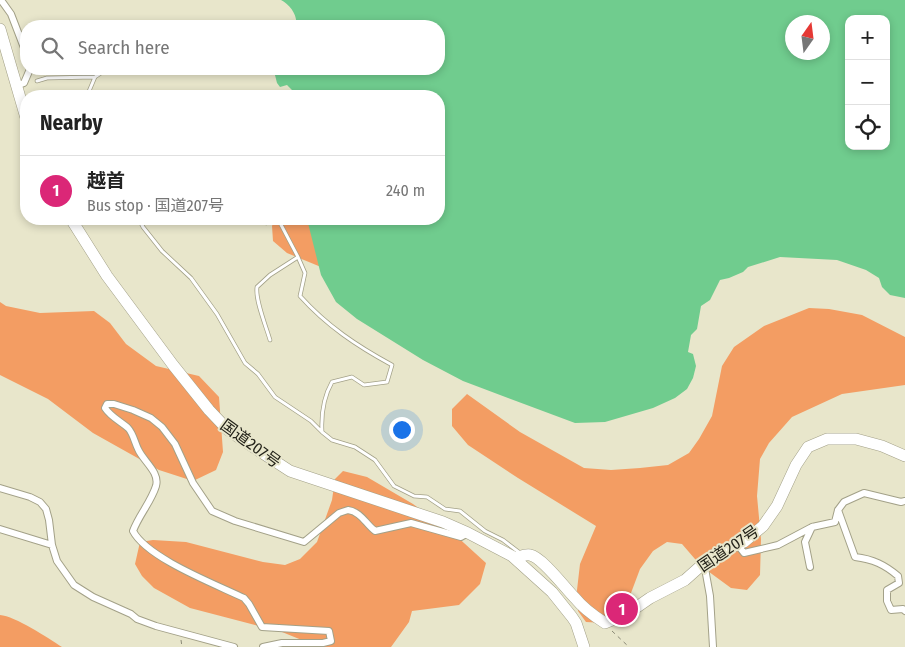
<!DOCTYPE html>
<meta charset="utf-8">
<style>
:root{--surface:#fff;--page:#f2f2f2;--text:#222;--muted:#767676;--line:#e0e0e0;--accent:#db2777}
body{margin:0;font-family:"Fira Sans Condensed","Noto Sans JP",sans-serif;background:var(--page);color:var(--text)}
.controls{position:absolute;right:15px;top:15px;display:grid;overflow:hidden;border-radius:10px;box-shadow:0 2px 8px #0003}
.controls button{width:45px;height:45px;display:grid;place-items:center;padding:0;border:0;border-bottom:1px solid var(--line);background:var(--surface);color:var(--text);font:25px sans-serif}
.compass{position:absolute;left:785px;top:15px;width:45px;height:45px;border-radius:50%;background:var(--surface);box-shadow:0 2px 8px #0003;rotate:14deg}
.you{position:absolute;left:401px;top:429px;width:18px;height:18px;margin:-12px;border:4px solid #fff;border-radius:50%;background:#1a73e8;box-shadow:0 0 0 8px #1a73e833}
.badge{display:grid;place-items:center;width:32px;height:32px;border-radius:50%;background:var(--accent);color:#fff;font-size:16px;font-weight:700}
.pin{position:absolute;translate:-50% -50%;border:2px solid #fff;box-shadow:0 1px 5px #0006}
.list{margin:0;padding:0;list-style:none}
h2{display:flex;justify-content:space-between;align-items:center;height:65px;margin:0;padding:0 20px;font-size:21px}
h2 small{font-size:16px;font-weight:400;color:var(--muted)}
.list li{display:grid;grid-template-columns:32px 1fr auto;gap:15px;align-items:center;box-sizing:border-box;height:70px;padding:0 20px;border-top:1px solid var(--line)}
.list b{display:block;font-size:19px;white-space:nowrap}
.list p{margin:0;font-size:16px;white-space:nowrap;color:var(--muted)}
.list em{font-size:16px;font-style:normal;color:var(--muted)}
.icon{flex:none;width:28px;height:28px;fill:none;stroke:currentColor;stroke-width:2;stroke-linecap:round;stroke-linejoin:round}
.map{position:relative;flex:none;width:905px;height:647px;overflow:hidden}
.search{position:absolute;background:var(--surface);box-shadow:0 2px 8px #0003;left:20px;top:20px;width:425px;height:55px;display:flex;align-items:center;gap:12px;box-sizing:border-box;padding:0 18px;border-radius:20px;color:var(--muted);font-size:19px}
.panel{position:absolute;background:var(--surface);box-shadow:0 2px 8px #0003;left:20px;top:90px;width:425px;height:135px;border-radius:20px}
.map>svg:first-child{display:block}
.forest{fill:#f39d63}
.water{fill:#70cc8e;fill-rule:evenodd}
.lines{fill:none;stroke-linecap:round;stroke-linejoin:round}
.lane-casing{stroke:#a3a188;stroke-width:4.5}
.street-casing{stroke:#a3a188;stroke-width:8}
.highway-casing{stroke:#a3a188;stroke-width:12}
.path{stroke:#8a8976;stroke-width:1;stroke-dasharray:4 4;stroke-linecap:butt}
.lane{stroke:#fff;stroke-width:3}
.street{stroke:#fff;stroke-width:6}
.highway{stroke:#fff;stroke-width:11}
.labels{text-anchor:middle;stroke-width:4;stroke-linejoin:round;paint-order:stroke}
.street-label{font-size:16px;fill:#232219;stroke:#e8e6cb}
</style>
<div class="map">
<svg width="905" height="647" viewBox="0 0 905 647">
<rect width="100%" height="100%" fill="#e8e6cb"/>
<path class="forest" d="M275,219h58l-12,48 -34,-14 -14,-12 -1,-15z
M0,302l6,4 34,7 54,-2 16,12 16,21 30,22 43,10 20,21 4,55 -7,18 -23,11 -34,-11 -66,-37 -45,-34 -48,-24z
M809,308l20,1 33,6 43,22v48l-63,9 -50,23 -23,26 -9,16 -3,37 4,43 -1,36 -13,15 -16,-2 -30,-22 -19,-22 -15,-2 -14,9 -13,18 -15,40 -20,14 -19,-1 -8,-11 -1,-21 3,-26 16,-38 -78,-48 -50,-33 -16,-19v-17l15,-15 53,38 64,36 27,2 29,-2 28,-3 21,-12 10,-14 13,-23 10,-50 12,-19 30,-21z
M343,471l24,6 46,27 40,29 33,30 -6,21 -21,21 -47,6 -3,11 -18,25h-72l-37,-15 -92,-24 -36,-20 -12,-12 -7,-12 5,-22 13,-2 33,2 77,20 22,3 15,-6 17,-17 15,-42 3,-21z
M0,615c15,1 48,23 62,32h-62z"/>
<path class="water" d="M281,0h624v298l-15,-3 -8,-8 -3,-9 -13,-8 -29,-10 -57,-3 -32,10 -5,5 -14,6 -9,2 -10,20 -9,6 -4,23 -6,6 -3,17 5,2 3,12 -3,12 -6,11 -12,9 -22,10 -48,14 -30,1 -112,-42 -40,-21 -66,-41 -21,-17 -15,-27 -14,-56h132v-123h-141l-11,-11 -7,2 -3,-4 -3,-12v-2h165v-43h-143c2,-11 -6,-21 -15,-26zM849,19h37v127h-37zM792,22h30v30h-30z"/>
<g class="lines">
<g class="lane-casing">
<path id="lane" d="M37,81l10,-3 48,-1 12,-8
M87,96l8,-19
M139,219l4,8 19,24 29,27 26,36 28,49 13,11 17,23 36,24 11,11c-1,-18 1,-34 10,-50l20,-5 12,8 23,-3 5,-17c-35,-19 -65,-39 -92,-69l5,-23 -7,-16 -28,18 -13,12c-2,13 9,39 13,53
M260,219l6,4 7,-4
M278,219l20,38
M322,432l10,8 23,7 20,13 19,26 20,10 13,1 18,12 15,2 25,20 18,9 17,13"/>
</g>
<g class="street-casing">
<path id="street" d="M1,0l10,14 15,39
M16,86l8,-3 6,-14
M0,488l30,9 10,5 6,7 3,11 3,25 5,16 17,24 19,12 38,17 6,5 19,7 78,21
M838,510l17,47c18,2 30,8 43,19l1,7 -12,7v11l4,9 12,-1 2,2
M0,529l52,16
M737,544l7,9 34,-8 34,-18
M704,563l6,33 3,51
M810,567l-5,-25 7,-15 23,-5 3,-12 6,-8 20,-9 37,9 4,-1
M263,647l19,-4h41l8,-2 -2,-10 -67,-4 -13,-23 -5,-6c-29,-14 -97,-40 -111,-67 6,-16 18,-29 23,-45 4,-14 -13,-25 -18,-37 -3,-6 -5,-16 -10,-21 -8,-7 -17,-11 -23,-20l2,-4h7l19,6 18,8 11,9 13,17 18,39 19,28 23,10 69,21 35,-29 9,-3c13,2 17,13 27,21l36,-8 50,14 7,-4"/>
</g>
<g class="highway-casing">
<path id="highway" d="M0,29l26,89
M71,219l36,57 66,89 36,45 18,19 17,12 46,30 153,51 25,11 44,23 40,36 20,25 4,6 8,24
M515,558c4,-1 10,-4 15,-3 12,2 36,34 45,43 8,10 19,18 30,25l22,-9 23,-16 35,-18 28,-25 31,-13 19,-16 14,-20 19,-41 12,-18 19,-8h29l26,7 23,10"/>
</g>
<path class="path" d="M612,631l17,16
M181,640l1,7"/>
<use href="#lane" class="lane"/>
<use href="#street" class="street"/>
<use href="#highway" class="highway"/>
</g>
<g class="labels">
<g class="street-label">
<text transform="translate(251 443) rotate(36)" y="6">国道207号</text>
<text transform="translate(728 548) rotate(-34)" y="6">国道207号</text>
</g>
</g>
</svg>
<div class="controls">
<button>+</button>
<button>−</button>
<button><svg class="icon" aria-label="locate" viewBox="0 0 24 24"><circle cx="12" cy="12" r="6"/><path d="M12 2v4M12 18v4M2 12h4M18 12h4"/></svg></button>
</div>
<svg class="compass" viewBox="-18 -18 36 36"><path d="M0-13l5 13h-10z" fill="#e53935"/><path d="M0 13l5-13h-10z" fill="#767676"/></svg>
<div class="you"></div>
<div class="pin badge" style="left:622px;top:609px">1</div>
<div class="search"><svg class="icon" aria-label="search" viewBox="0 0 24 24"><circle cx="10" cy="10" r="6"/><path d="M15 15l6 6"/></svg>Search here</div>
<section class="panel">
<h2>Nearby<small></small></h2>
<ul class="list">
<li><span class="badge">1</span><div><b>越首</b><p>Bus stop · 国道207号</p></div><em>240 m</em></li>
</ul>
</section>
</div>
